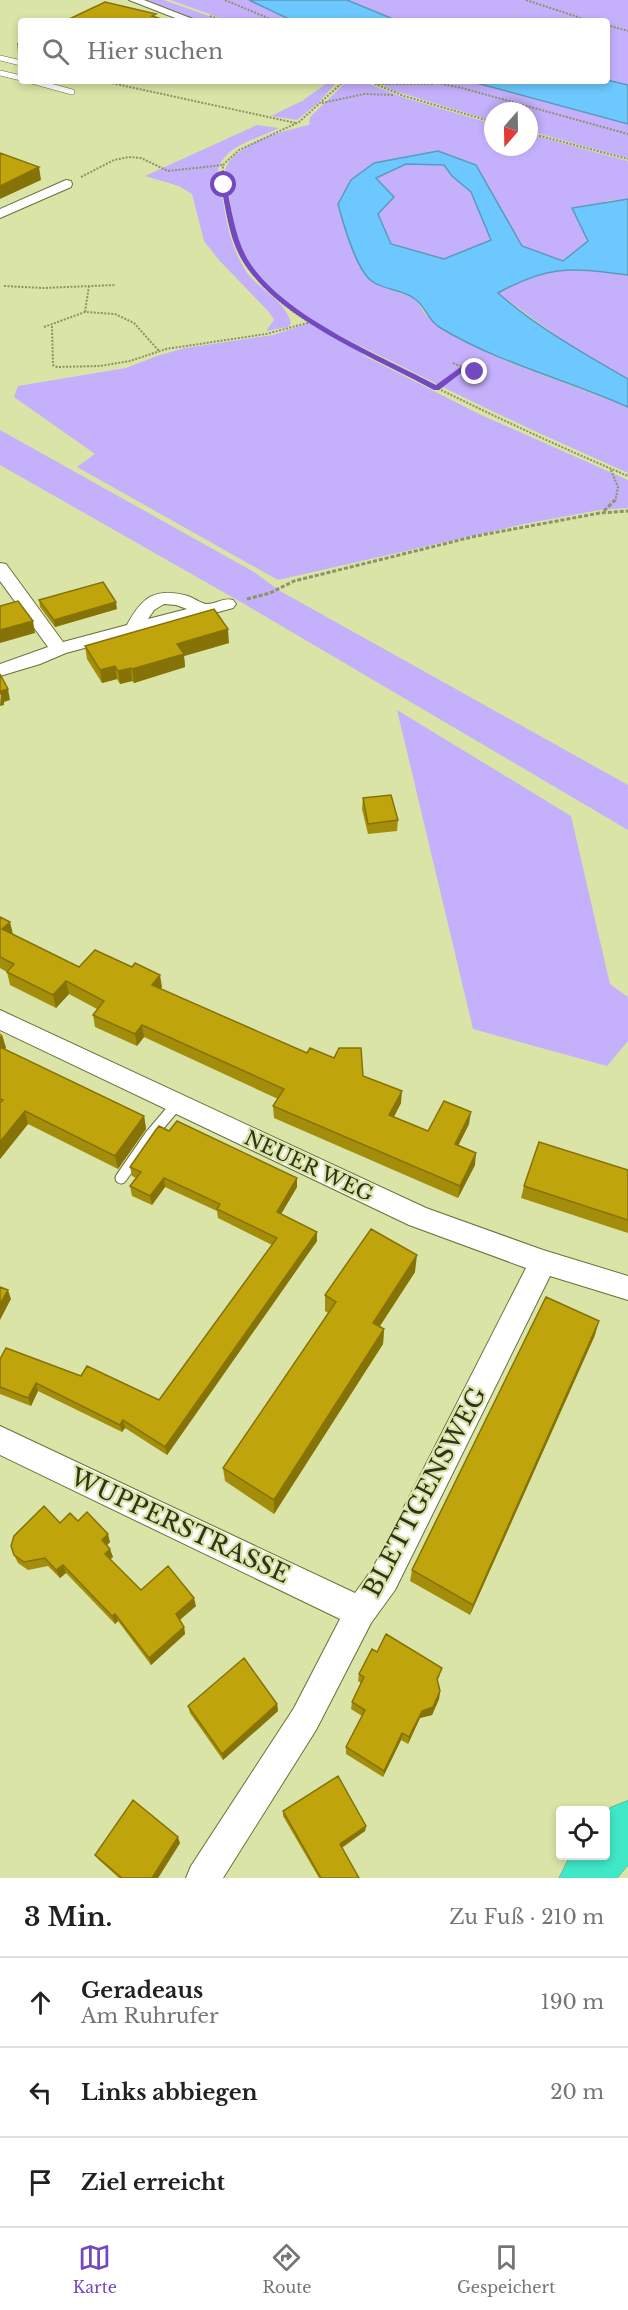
<!DOCTYPE html>
<html lang="de">
<meta charset="utf-8">
<style>
:root{--surface:#fff;--page:#f6f6f6;--text:#202124;--muted:#757577;--line:#e0e0e0;--accent:#7448c0}
body{margin:0;font-family:"Libre Baskerville",serif;background:var(--page);color:var(--text)}
.controls{position:absolute;right:18px;bottom:18px;display:grid;overflow:hidden;border-radius:6px;box-shadow:0 3px 9px #0003}
.controls button{width:54px;height:54px;display:grid;place-items:center;padding:0;border:0;border-bottom:2px solid var(--line);background:var(--surface);color:var(--text);font:30px sans-serif}
.compass{position:absolute;left:484px;top:102px;width:54px;height:54px;border-radius:50%;background:var(--surface);box-shadow:0 3px 9px #0003;rotate:200deg}
.stop{position:absolute;width:18px;height:18px;margin:-14px;border:4px solid #7448c0;border-radius:50%;background:#fff}
.stop.end{background:#7448c0;border-color:#fff;box-shadow:0 2px 6px #0008}
.list{margin:0;padding:0;list-style:none}
h2{display:flex;justify-content:space-between;align-items:center;height:78px;margin:0;padding:0 24px;font-size:26px}
h2 small{font-size:20px;font-weight:400;color:var(--muted)}
.list li{display:grid;grid-template-columns:39px 1fr auto;gap:18px;align-items:center;box-sizing:border-box;height:90px;padding:0 24px;border-top:2px solid var(--line)}
.list b{display:block;font-size:22px;white-space:nowrap}
.list p{margin:0;font-size:20px;white-space:nowrap;color:var(--muted)}
.list em{font-size:20px;font-style:normal;color:var(--muted)}
.icon{flex:none;width:33px;height:33px;fill:none;stroke:currentColor;stroke-width:2;stroke-linecap:round;stroke-linejoin:round}
.map{position:relative;flex:none;width:628px;height:1878px;overflow:hidden}
.search{position:absolute;background:var(--surface);box-shadow:0 3px 9px #0003;left:18px;right:18px;top:18px;height:66px;display:flex;align-items:center;gap:15px;box-sizing:border-box;padding:0 21px;border-radius:6px;color:var(--muted);font-size:22px}
.sheet{height:348px;background:var(--surface)}
nav{display:flex;justify-content:space-around;align-items:center;box-sizing:border-box;height:84px;border-top:2px solid var(--line);background:var(--surface);font-size:16px;color:var(--muted)}
nav a{display:grid;justify-items:center;gap:3px}
nav .on{color:var(--accent)}
.map>svg:first-child{display:block}
.green{fill:#c5b0fc}
.water{fill:#6cc8fe;stroke:#5a9bba;stroke-width:1.5;fill-rule:evenodd}
.lines{fill:none;stroke-linecap:round;stroke-linejoin:round}
.lane-far1-casing{stroke:#687137;stroke-width:6}
.lane-casing{stroke:#687137;stroke-width:13}
.street-casing{stroke:#687137;stroke-width:2}
.highway-casing{stroke:#3aa98b;stroke-width:1}
.path-far1{stroke:#8c9366;stroke-width:2;stroke-dasharray:2 1.5;stroke-linecap:butt}
.path{stroke:#8c9366;stroke-width:3;stroke-dasharray:4 2;stroke-linecap:butt}
.lane-far1{stroke:#fff;stroke-width:5}
.lane{stroke:#fff;stroke-width:11}
.street{fill:#fff;fill-rule:evenodd}
.highway{fill:#40e8c8;fill-rule:evenodd}
.wall{fill:#a48d0a}
.shaded-wall{fill:#867308}
.building{fill:#bfa40c;stroke:#867308;stroke-width:1.5}
.route{fill:#7448c0}
.labels{text-anchor:middle;stroke-width:4.5;stroke-linejoin:round;paint-order:stroke}
.street-label{font-size:20px;fill:#2f331a;stroke:#d9e4a6}
.near-street-label{font-size:24px;fill:#2f331a;stroke:#d9e4a6}
</style>
<div class="map">
<svg width="628" height="1878" viewBox="0 0 628 1878">
<rect width="100%" height="100%" fill="#d9e4a6"/>
<path class="green" d="M141,0h23l59,21h-23z
M170,0h79l44,21h-64z
M291,0h337v99l-21,-18v-60h-267z
M330,81h8l-20,22 -21,17 -26,-4 31,-15z
M352,81l17,3 36,14 88,26v23h36v-13l99,27v38l-22,2 -18,40 -25,20 -41,-15 -46,-81 -102,-2 -3,119 45,17 9,15 13,12 37,20 33,16 120,45v66c-79,-35 -158,-71 -235,-111 -48,-24 -107,-47 -139,-92 -21,-28 -23,-67 -29,-100 9,-27 58,-39 84,-45l1,-8 34,-33z
M374,81h95l159,43v34l-99,-27v-20h-36v10l-99,-30z
M257,125l22,3c-20,11 -54,16 -61,42 6,33 8,69 26,98 12,21 41,31 47,55l-3,4 -22,4 8,-11 -5,-8 -51,-53 -14,-18 -12,-47 -13,-8 -34,-10z
M406,164l38,1 8,11 19,16 20,48 -47,19 -53,-15 -13,-30 -3,-36z
M577,268l51,7v104l-63,-37 -67,-49 41,-20z
M312,322l33,18 20,16 114,58 149,66v28l-28,2 -76,14 -246,56 -201,-113 18,-13 -81,-57 4,-11 108,-18 31,-12 28,-8 88,-13z
M0,430l254,142 26,19 348,194v45l-382,-225 -246,-140z
M397,710l174,106 39,168 18,13v44l-21,25 -134,-37z"/>
<path class="water" d="M249,0h98l51,21h-105z
M607,80l21,5v39l-159,-43z
M438,151l38,14 46,81 41,15 25,-20 -16,-33 56,-9v76c-56,-7 -78,-11 -130,18 40,35 85,60 130,86v28c-63,-28 -130,-44 -189,-80 -11,-7 -14,-21 -24,-28 -11,-9 -30,-9 -42,-17 -16,-10 -30,-59 -35,-78l13,-24 23,-17zM406,164l38,1 8,11 19,16 20,48 -47,19 -53,-15 -13,-30 16,-17 -18,-19z"/>
<g class="lines">
<g class="lane-far1-casing">
<path id="lane-far1" d="M0,58l21,5
M0,73l21,5
M32,81l40,11"/>
</g>
<g class="lane-casing">
<path id="lane" d="M121,1178l29,-42 27,-32"/>
</g>
<g class="street-casing">
<path id="street" d="M129,0h15l54,21h-15z
M66,180l5,1 1,3 -1,3 -71,31v-9z
M0,563l6,1 57,78 64,-17c15,-28 28,-38 61,-29 6,2 12,7 18,8 9,1 17,-7 27,-4l3,4 -3,4 -167,45 -26,11 -40,12v-12l48,-17 -48,-66zM164,604l12,1 11,4 -39,10 6,-9z
M0,1010l426,198 117,42 85,26v24l-78,-24 -155,314 -24,33 -55,107 -93,148h-37l5,-12 103,-158 46,-89 -340,-164v-29l355,167 18,-25 153,-300 -117,-43 -409,-195z"/>
</g>
<g class="highway-casing">
<path id="highway" d="M628,1801v64l-11,13h-58l11,-22h36v-42l4,-6z"/>
</g>
<path class="path-far1" d="M225,0l50,21
M526,0l64,21
M210,16l16,5
M607,25l21,6
M102,81l194,42
M344,81l-45,41 -60,28 -16,15c-1,37 9,83 33,112 34,42 89,65 137,89 77,39 155,76 235,110
M368,81l36,15 89,26
M427,81l35,7 166,46
M375,84h58
M322,103l42,-9 30,1
M529,133l99,26
M81,177l33,-17 15,-3 12,1 27,13 55,-6
M4,286l39,2 73,-3
M85,312l4,-26
M52,326l1,39 4,2 43,-1 30,-5 36,-12 100,-15 45,-12
M44,327l41,-15 30,2 19,9 25,28
M453,363l22,9
M437,388l28,-20
M611,470l7,17 -3,15"/>
<path class="path" d="M604,511l11,-11
M247,599l23,-6 24,-12 182,-45 124,-23 28,-2"/>
<use href="#lane-far1" class="lane-far1"/>
<use href="#lane" class="lane"/>
<use href="#street" class="street"/>
<use href="#highway" class="highway"/>
</g>
<path class="wall" d="M21,41v12h-3l-1,-10z
M39,600l78,9 -62,18 -15,-20z
M229,643l-45,13 1,11 -51,16 -2,-2 -12,3 -3,-5 -15,4 -15,-24 -2,-13z
M363,798l35,22 -1,11 -29,3 -6,-25z
M0,917l13,17 66,33 83,20 -2,2 147,64 56,23 38,27 -7,14 34,14 41,-7 -11,22 17,19 -17,33 -184,-80 -1,-12 5,-7 -134,-62 -7,9 -42,-19 -2,-12 4,-6 -28,-15 -13,14 -46,-23 -3,-13 -7,-4z
M0,1033l2,2 4,13 -2,1 140,67 2,13 -28,40 -90,-45 -28,35z
M130,1167l167,20 -16,27 36,18v9l-150,214 -42,-27 -3,4 -84,-41 -7,15 -31,-12v-35l81,17 78,24 113,-155 -54,-27 -1,-7 -52,-24 -13,18 -20,-9 -2,-10 6,-8 -4,-2z
M628,1170v63l-107,-35 3,-12z
M415,1272l-35,54 4,3 -1,15 -109,170 -49,-33 -2,-13 105,-155 -3,-2v-16z
M595,1335l-125,280 -60,-34 2,-11z
M78,1521l32,21 -3,3 6,12 -3,2 31,31 55,16 -16,14 4,7 1,7 -34,31 -33,-44 -3,3 -49,-51 -6,5 -12,-12 -20,4 -10,-7 -4,-8 46,-32z
M377,1652l63,23 -3,6 3,10 -1,8 -7,16 -12,3 -12,26 -7,-4 -18,37 -37,-23v-7l16,-31 -11,-7 1,-7 9,-19 -3,-2 1,-7z
M277,1704l1,7 -55,49 -33,-47 -2,-7z
M283,1811l83,15 -1,5 -23,17 17,30h-40l-36,-62z
M180,1843l-22,35h-39l-20,-18 -4,-5z"/>
<path class="shaded-wall" d="M39,167l2,13 -41,19v-13z
M116,602l1,7 -62,18 -1,-7z
M33,621l2,12 -35,10v-13z
M228,629l1,14 -45,13 1,11 -51,16 -2,-14 45,-25z
M115,666l2,13 -15,4 -2,-13z
M131,668l1,13 -12,3 -2,-13z
M8,689l2,11 -6,2v3l-4,1 1,-15z
M10,922l3,12 -11,-5z
M160,975l2,12 -8,11 -2,-13z
M66,981l3,13 -13,14 -3,-13z
M142,1025l2,12 -7,9 -2,-12z
M2,1035l4,13 -6,6v-17z
M402,1091l-1,12 -13,24 1,-12z
M25,1111l3,13 -28,35v-17z
M471,1112l-2,12 -16,32 2,-12z
M144,1116l2,13 -28,40 -3,-13z
M476,1153l-1,12 -17,33 2,-12z
M164,1178l1,9 -13,18 -2,-9z
M297,1178v9l-20,34v-9z
M317,1232v9l-150,214 -2,-8z
M417,1255l-2,17 -43,66 1,-15z
M8,1290l3,9 -11,21v-16z
M599,1321l-4,14 -125,280 3,-10z
M384,1329l-1,15 -109,170v-14z
M36,1383l2,8 -7,15 -3,-8z
M123,1420l2,8 -3,4 -2,-7z
M108,1534l2,8 -6,6 -2,-8z
M110,1549l3,8 -6,5 -2,-8z
M63,1565l3,8 -6,5 -4,-8z
M194,1598l2,8 -18,15 -2,-7z
M115,1614l3,7 -3,3 -3,-8z
M184,1627l1,7 -34,31 -2,-7z
M440,1691l-1,8 -7,16 -12,3 -12,26 1,-7 13,-26z
M277,1704l1,7 -55,49 -1,-6z
M402,1733l-1,7 -18,37 1,-6z
M366,1826l-1,5 -26,18 1,-5z
M178,1837l2,6 -22,35h-6z"/>
<path class="building" d="M105,2l51,12 -4,2 16,5h-103z
M0,153l39,14 -39,19z
M103,582l13,20 -62,18 -15,-20z
M18,601l15,20 -33,9v-24z
M214,609l14,20 -51,15 7,10 -52,15 -1,-1 -13,3 -3,-5 -15,4 -15,-24z
M0,674l8,15 -7,2 1,2 -2,1z
M391,795l7,25 -30,4 -5,-26z
M0,917l10,5 -8,7 77,38 16,-17 37,17 3,-4 25,12 -8,10 155,68 3,-5 24,10 5,-10h22l2,28 39,15 -13,24 39,16 16,-30 27,11 -16,32 21,9 -16,33 -187,-80 11,-17 -142,-64 -7,9 -42,-19 11,-14 -38,-20 -13,14 -46,-23 7,-8 -14,-7z
M0,1047l144,69 -29,40 -90,-45 -25,31v-39l3,-3 -3,-1z
M177,1121l120,57 -20,34 40,20 -152,215 -42,-27 -3,5 -84,-42 -8,15 -28,-11v-28l6,-11 75,28 6,-10 72,34 118,-162 -60,-29 3,-5 -56,-26 -14,18 -20,-10 11,-14 -11,-5 25,-36 4,-5 10,5z
M539,1142l89,28v50l-104,-34z
M371,1229l46,26 -44,68 11,6 -110,171 -51,-32 113,-166 -11,-7z
M0,1287l8,3 -8,14z
M546,1297l53,24 -126,284 -61,-35z
M44,1506l16,17 10,-10 8,8 9,-9 21,22 -6,6 8,9 -5,5 36,36 27,-24 26,32 -18,16 8,13 -35,31 -34,-44 -3,2 -49,-51 -7,5 -11,-12 -21,4 -10,-7 -3,-9 3,-10z
M386,1634l56,34 -5,11 3,12 -7,16 -11,4 -13,26 -7,-4 -18,38 -38,-24 19,-37 -13,-8 12,-25 -5,-3 13,-25 5,3z
M244,1658l33,46 -55,50 -34,-48z
M338,1776l28,50 -26,18 19,34h-38l-38,-67z
M133,1800l45,37 -26,41h-30l-27,-23z"/>
<path class="route" d="M224,184l2,1c6,25 9,53 22,75 34,56 131,95 188,125l26,-19 16,5v3l-13,-4 -26,20h-5c-59,-32 -157,-71 -192,-130 -13,-22 -16,-50 -21,-75z"/>
<g class="labels">
<g class="street-label">
<text transform="translate(309 1166) rotate(25)" y="7">NEUER WEG</text>
</g>
<g class="near-street-label">
<text transform="translate(425 1492) rotate(-62)" y="8">BLETTGENSWEG</text>
<text transform="translate(180 1526) rotate(25)" y="8">WUPPERSTRASSE</text>
</g>
</g>
</svg>
<div class="controls">
<button><svg class="icon" aria-label="locate" viewBox="0 0 24 24"><circle cx="12" cy="12" r="6"/><path d="M12 2v4M12 18v4M2 12h4M18 12h4"/></svg></button>
</div>
<svg class="compass" viewBox="-18 -18 36 36"><path d="M0-13l5 13h-10z" fill="#e53935"/><path d="M0 13l5-13h-10z" fill="#757577"/></svg>
<div class="stop" style="left:224px;top:185px"></div>
<div class="stop end" style="left:475px;top:372px"></div>
<div class="search"><svg class="icon" aria-label="search" viewBox="0 0 24 24"><circle cx="10" cy="10" r="6"/><path d="M15 15l6 6"/></svg>Hier suchen</div>
</div>
<section class="sheet">
<h2>3 Min.<small>Zu Fuß · 210 m</small></h2>
<ul class="list">
<li><svg class="icon" aria-label="ahead" viewBox="0 0 24 24"><path d="M12 20V5M6 11l6-6 6 6"/></svg><div><b>Geradeaus</b><p>Am Ruhrufer</p></div><em>190 m</em></li>
<li><svg class="icon" aria-label="left" viewBox="0 0 24 24"><path d="M17 20v-9H6M10 6l-5 5 5 5"/></svg><div><b>Links abbiegen</b></div><em>20 m</em></li>
<li><svg class="icon" aria-label="arrive" viewBox="0 0 24 24"><path d="M6 21V4h12l-3 4 3 4H6"/></svg><div><b>Ziel erreicht</b></div></li>
</ul>
</section>
<nav>
<a class="on"><svg class="icon" aria-label="map" viewBox="0 0 24 24"><path d="M3 6l6-2 6 2 6-2v14l-6 2-6-2-6 2zM9 4v14M15 6v14"/></svg>Karte</a>
<a><svg class="icon" aria-label="directions" viewBox="0 0 24 24"><path d="M12 3l9 9-9 9-9-9zM9 14v-3h6M13 9l2 2-2 2"/></svg>Route</a>
<a><svg class="icon" aria-label="saved" viewBox="0 0 24 24"><path d="M7 4h10v16l-5-4-5 4z"/></svg>Gespeichert</a>
</nav>
